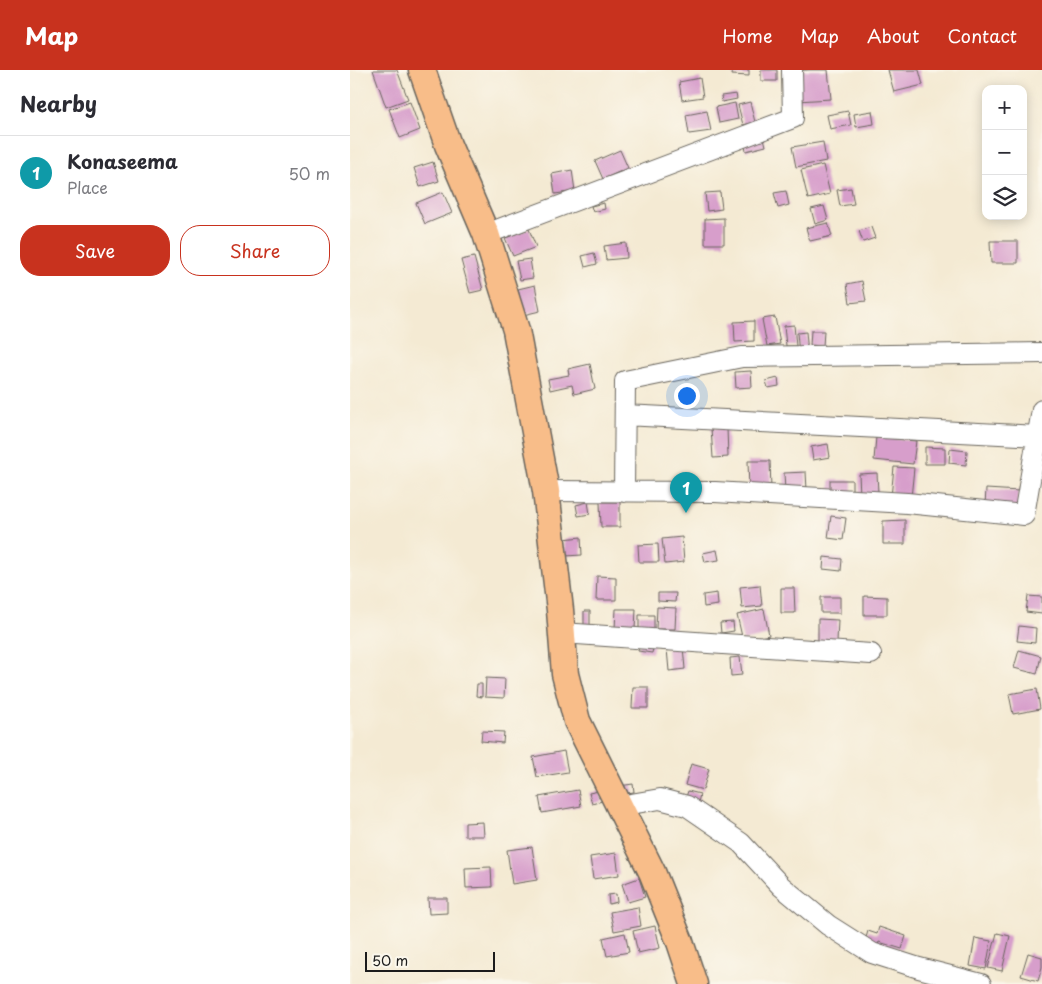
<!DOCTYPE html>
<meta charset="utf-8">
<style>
:root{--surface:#fff;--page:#f7f7f7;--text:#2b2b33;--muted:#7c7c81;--line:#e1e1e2;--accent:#c8321e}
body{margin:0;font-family:"Playpen Sans",sans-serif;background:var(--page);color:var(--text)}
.controls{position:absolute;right:15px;top:15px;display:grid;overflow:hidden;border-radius:10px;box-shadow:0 2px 12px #0003}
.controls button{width:45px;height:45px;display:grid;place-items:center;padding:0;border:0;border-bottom:1px solid var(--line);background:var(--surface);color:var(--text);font:25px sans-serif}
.scale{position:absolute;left:15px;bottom:12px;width:130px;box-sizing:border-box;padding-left:5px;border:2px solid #1c1c1c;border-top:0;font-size:14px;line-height:18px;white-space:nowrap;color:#1c1c1c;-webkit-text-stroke:4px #fbf7ec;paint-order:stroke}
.you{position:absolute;left:336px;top:325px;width:18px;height:18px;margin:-12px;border:4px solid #fff;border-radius:50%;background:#1a73e8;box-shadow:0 0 0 8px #1a73e833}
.badge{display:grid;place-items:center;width:32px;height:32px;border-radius:50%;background:var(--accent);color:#fff;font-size:16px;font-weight:700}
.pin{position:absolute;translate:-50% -41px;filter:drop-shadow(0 1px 2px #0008)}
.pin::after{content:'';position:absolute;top:26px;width:18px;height:15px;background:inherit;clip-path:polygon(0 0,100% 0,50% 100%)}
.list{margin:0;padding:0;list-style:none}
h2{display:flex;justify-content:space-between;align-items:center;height:65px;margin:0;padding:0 20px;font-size:21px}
h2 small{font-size:16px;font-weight:400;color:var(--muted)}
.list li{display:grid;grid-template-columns:32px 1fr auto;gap:15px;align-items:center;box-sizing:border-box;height:75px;padding:0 20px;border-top:1px solid var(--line)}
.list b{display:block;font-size:19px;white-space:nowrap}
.list p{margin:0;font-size:16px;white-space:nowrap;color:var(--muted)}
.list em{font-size:16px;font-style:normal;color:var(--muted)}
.actions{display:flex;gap:10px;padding:15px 20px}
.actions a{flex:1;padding:11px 0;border:1px solid var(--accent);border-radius:20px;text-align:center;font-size:18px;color:var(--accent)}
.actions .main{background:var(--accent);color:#fff}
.icon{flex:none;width:28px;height:28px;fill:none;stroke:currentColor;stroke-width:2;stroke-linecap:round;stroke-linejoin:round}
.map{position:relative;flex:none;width:692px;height:914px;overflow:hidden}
header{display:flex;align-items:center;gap:30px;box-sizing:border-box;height:70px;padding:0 25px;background:var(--accent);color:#fff}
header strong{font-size:24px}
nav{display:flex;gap:28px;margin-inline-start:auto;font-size:18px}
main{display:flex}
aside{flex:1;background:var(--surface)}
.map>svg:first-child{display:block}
.building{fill:#d79ecb}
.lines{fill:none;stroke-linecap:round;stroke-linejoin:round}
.minor-casing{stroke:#68645c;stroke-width:22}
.major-casing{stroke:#68645c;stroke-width:29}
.minor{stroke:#fff;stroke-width:20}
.major{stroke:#f8bd89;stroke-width:26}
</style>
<header>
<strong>Map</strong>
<nav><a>Home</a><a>Map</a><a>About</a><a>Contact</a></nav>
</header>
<main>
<aside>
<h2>Nearby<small></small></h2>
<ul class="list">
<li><span class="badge" style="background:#0f9aa8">1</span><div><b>Konaseema</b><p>Place</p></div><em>50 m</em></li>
</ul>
<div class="actions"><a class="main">Save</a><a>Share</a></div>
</aside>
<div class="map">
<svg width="692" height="914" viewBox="0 0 692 914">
<rect width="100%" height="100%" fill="#fbf7ec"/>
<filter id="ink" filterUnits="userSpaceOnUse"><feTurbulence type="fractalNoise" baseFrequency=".02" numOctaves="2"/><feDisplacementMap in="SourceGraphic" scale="10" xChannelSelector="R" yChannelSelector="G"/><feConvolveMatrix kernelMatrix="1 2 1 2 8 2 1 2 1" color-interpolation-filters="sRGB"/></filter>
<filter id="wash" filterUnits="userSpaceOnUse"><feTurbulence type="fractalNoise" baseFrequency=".0096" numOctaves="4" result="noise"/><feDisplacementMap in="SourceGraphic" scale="20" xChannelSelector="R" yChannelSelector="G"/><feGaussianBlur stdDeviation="1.12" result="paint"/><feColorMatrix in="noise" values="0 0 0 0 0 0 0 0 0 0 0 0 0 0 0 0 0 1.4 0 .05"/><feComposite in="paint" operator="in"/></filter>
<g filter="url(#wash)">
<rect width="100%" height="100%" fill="#f4ead3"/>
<g id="blocks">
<path class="building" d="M23,0h24l11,29 -22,8z
M383,0h16v6l-17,-1z
M411,0h16v11h-16z
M459,0h19l3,29 -34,2 -2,-30z
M538,0h31l4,15 -29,7z
M350,8l3,19 -21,3 -3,-18z
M386,24l1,5 -15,3 -1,-6z
M60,32l10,28 -20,8 -11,-29z
M400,32l5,20 -12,3 -5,-20z
M385,33l3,16 -19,4 -3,-16z
M357,41l4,20 -22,3 -3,-19z
M498,41l3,14 -21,4 -3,-14z
M522,41l2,13 -18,3 -2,-13z
M414,68l2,8 -20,5 -2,-9z
M473,72l3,19 -30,6 -4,-20z
M270,80l8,18 -25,11 -8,-18z
M83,92l6,19 -19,6 -6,-19z
M473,95l7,29 -22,5 -7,-29z
M222,100l3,21 -20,3 -3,-20z
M501,118l3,16 -14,2 -3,-16z
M436,121l3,14 -11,3 -4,-15z
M93,122l9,21 -27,11 -9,-21z
M370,122l2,17 -15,2 -2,-18z
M254,133l1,6 -12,3 -2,-6z
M474,136l4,14 -13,4 -4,-15z
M374,148v26h-19v-25z
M478,153l4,13 -22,5 -4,-13z
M521,157l4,11 -12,4 -4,-11z
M179,159l7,18 -23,9 -8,-18z
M640,171h28v22h-27z
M276,173l1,15 -21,2 -2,-14z
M244,183l3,11 -12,3 -3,-11z
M124,187l9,33 -13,3 -9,-33z
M180,189l3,19 -13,2 -4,-19z
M512,211l4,20 -16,2 -3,-19z
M185,215l5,26 -17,4 -5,-26z
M425,247l5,27 -13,2 -5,-27z
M404,251v20l-19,1 -1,-20z
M444,255l2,21h-10l-2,-20z
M461,261h13l-1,15 -13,-1z
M456,262l2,21 -9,1 -2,-21z
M240,294l5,25 -21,5 -2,-9 -22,5 -2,-11 21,-4 -1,-6z
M401,301l1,16 -16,1 -1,-16z
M428,308l1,8 -11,2 -2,-7z
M361,358h16l1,29 -15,1z
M526,367l40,4 -3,23 -39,-4z
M478,374l2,13 -17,3 -2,-13z
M575,377l20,1v16h-20z
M600,379l17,2 -1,14 -17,-2z
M398,391h22l1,28 -22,1z
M544,397l20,1 -3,30 -20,-1z
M456,402l1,18 -22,1 -1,-18z
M527,403l1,20 -18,2 -1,-21z
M480,410h22v14h-22z
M636,419l33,2 -1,16 -33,-2z
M238,432l2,12 -12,2 -2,-11z
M250,432h20v25h-19z
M481,446l15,2 -3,22 -15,-2z
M555,450v24h-22v-23z
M231,467l1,18 -17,1 -1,-17z
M332,467l2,25 -19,2 -3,-25z
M308,474l1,18h-20l-1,-17z
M367,480l2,10 -14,2 -2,-9z
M474,487l18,2 -1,12 -18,-2z
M247,506l19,1v23h-20z
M410,515l2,21 -20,2 -2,-21z
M431,518h13l1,25h-14z
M308,523h18l-1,9 -17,-1z
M367,523l1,12 -14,2 -1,-12z
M514,526l23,1v18h-23z
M678,526l14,1v17l-16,-2z
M471,527h19v16h-19z
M307,537l19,1 -1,21h-19z
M266,539h20l-1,20h-20z
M414,539l5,26 -26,6 -6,-26z
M234,541h6v15h-6z
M289,545h15v15h-15z
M468,549l20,1 -1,22h-19z
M383,552l1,9 -13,2 -1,-10z
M669,556l17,2 -1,15 -18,-2z
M290,572l14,2 -2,9 -14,-2z
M333,577l2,22 -16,2 -2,-22z
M669,580l22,6 -4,18 -23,-6z
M390,587l2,18 -11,1 -1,-18z
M136,608l19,1 -1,19 -19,-1z
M127,614h5v13l-6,-1z
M283,617h15v21h-16z
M687,619l3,20 -27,5 -4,-20z
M132,661l22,1 -1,11 -22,-2z
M214,681l4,21 -31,5 -4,-20z
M341,694l18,5 -6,21 -18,-5z
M283,714l1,8 -14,2 -1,-8z
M228,720l3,16 -39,7 -3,-16z
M249,721l3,10 -10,3 -3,-11z
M338,721l12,3 -2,9 -13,-3z
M133,752l1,14h-19v-13z
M182,777l5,33 -25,4 -5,-34z
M266,783l3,22 -26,4 -3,-22z
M141,797l1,20 -26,1 -1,-20z
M289,808l6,19 -17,5 -6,-18z
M266,824l1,8 -8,2 -1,-9z
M78,828h19v15l-18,1z
M288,837l3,19 -27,5 -4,-19z
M305,856l5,22 -22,5 -5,-22z
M529,857l27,9 -4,13 -23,-7 -1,3 -13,-4 3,-10 9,3z
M275,863l4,19 -22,4 -4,-18z
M647,863l13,3 -8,35 -14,-3z
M625,868l16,3 -5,28 -16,-3z
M678,883l14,4v10l-4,14 -17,-5z"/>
</g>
</g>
<g filter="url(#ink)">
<use href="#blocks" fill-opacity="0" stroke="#68645c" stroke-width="1"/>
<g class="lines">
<g class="minor-casing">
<path id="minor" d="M136,164l307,-116 -1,-48
M275,345l413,21
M196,421l169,1 192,11 117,12 18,-105
M274,422l1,-111 117,-24 300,-4
M212,563l309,21
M269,736l41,-7 27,7 54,37 40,43 47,39 44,28 47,15 62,16"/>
</g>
<g class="major-casing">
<path id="major" d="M72,0l26,75 38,89 30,96 30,161 14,119 5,64 12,47 75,151 28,70 14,42"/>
</g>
<use href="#minor" class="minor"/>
<use href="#major" class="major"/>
</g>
</g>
</svg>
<div class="controls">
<button>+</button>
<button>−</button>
<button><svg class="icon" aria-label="layers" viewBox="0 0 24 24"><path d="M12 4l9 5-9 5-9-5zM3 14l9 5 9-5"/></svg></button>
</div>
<div class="scale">50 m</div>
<div class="you"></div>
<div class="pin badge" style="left:336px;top:443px;background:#0f9aa8">1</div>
</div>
</main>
